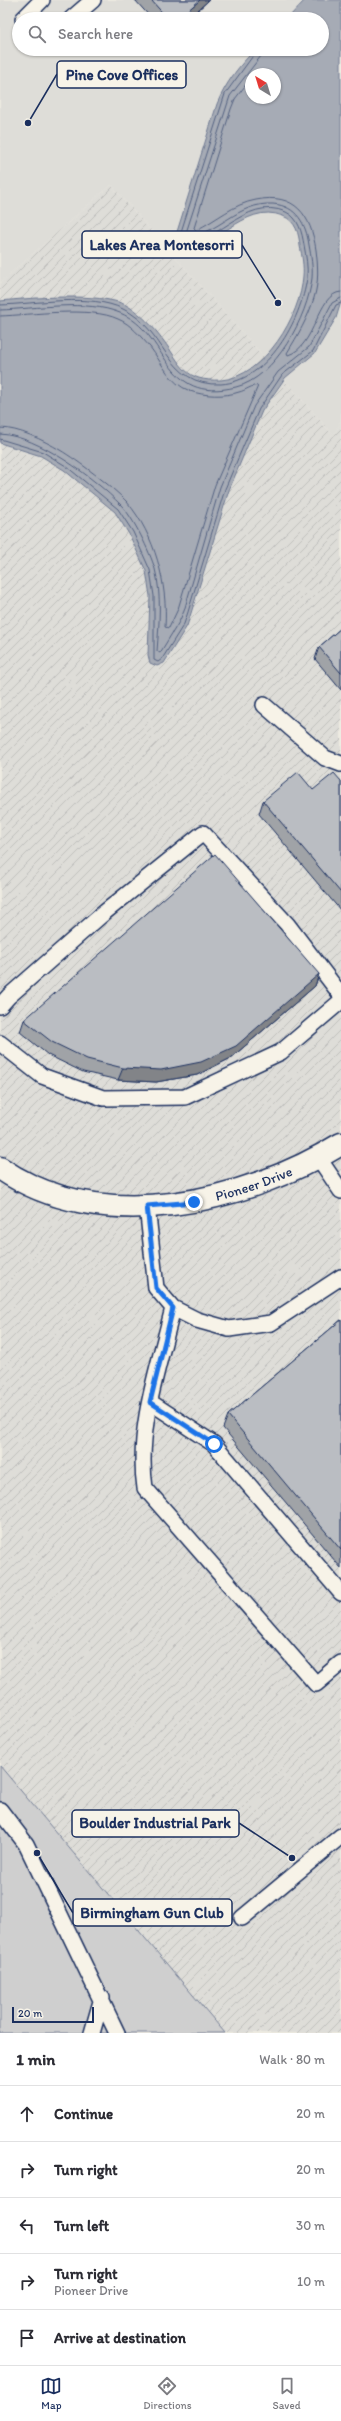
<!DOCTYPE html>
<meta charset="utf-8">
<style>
:root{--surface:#fff;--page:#f2f2f3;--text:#2b2b33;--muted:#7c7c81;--line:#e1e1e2;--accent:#1b2f5e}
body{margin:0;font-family:Itim,sans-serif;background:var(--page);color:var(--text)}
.compass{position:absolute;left:245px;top:68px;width:36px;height:36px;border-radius:50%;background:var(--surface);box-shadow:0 1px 3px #0004;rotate:322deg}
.scale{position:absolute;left:12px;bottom:10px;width:82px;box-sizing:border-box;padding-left:4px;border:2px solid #1b2f5e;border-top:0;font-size:11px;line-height:14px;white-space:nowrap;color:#1b2f5e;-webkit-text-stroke:3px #f7f3e8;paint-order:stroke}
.stop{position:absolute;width:12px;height:12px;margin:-9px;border:3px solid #1a73e8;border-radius:50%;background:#fff}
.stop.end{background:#1a73e8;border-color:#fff;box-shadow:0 1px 4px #0008}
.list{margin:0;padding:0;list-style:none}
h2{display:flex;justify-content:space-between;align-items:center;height:52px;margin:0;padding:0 16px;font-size:17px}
h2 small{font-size:13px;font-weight:400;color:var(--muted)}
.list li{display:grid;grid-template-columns:26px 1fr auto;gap:12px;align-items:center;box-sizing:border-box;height:56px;padding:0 16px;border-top:1px solid var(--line)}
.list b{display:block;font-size:15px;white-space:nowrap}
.list p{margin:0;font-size:13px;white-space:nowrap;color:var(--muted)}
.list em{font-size:13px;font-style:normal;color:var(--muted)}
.icon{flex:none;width:22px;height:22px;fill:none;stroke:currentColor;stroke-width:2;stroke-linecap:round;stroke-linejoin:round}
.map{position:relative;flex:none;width:341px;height:2033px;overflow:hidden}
.search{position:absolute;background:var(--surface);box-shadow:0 1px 3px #0004;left:12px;right:12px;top:12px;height:44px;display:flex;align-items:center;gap:10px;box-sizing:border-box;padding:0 14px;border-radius:22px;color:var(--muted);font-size:15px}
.sheet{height:332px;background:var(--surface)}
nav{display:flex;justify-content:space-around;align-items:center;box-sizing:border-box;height:56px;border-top:1px solid var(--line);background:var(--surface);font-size:11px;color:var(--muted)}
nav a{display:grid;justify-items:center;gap:2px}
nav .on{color:var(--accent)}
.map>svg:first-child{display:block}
.built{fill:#deddd8;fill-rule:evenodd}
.industrial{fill:url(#industrial-furrows)}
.pitch{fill:#cfcfcf;stroke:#757f96}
.water{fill:#a6abb5;stroke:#6e7992;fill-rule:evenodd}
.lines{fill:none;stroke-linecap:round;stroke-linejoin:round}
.shore{stroke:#536181;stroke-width:1}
.lane-casing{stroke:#1b2f5e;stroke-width:18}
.street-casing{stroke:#1b2f5e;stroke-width:25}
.lane{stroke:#f7f3e8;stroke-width:15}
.street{stroke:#f7f3e8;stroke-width:22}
.wall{fill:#a0a3a7;stroke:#1b2f5e}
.shaded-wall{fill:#828488;stroke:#1b2f5e}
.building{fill:#babdc2;stroke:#1b2f5e}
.route{stroke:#1a73e8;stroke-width:5}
.labels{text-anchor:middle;stroke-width:3;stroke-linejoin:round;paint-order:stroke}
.street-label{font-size:14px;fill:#1b2f5e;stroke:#f7f3e8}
.leader{fill:none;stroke:#1b2f5e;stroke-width:1.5}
.callout-dot{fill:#1b2f5e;stroke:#f7f3e8;stroke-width:1.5}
.callout{fill:#f7f3e8;stroke:#1b2f5e;stroke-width:1.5}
.callout-label{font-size:15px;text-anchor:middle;font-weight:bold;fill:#1b2f5e}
</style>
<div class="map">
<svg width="341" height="2033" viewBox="0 0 341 2033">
<defs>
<pattern id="industrial-furrows" width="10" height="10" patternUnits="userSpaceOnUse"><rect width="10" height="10" fill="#deddd8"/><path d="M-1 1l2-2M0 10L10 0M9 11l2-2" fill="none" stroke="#bebebc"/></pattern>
</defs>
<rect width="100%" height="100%" fill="#eeebe2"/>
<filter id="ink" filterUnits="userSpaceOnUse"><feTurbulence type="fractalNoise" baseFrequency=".025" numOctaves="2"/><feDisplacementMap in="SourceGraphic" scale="8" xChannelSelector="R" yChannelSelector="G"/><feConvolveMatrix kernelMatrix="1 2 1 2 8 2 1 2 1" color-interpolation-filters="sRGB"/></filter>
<g filter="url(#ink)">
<path class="built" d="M0,0h341v421l-7,15 -223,-251 -111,98zM19,19h303v30h-303zM251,74h24v24h-24z"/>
<path class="industrial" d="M111,185l223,251 7,-15v1612h-116l-225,-267v-1483z"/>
<path class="pitch" d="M0,1766l225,267h-225z"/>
<path class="water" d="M305,0h36v302l-5,16 -21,35 -30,25 -23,33 -33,79 -42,136 -23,37 -7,3 -7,-3 -2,-8 2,-59 -4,-25 -17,-37 -14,-22 -51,-42 -23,-14 -41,-13v-142c31,-3 99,-9 126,4 14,8 28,22 37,35 19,25 21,42 58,40 43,-3 80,-65 82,-104 1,-10 -1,-20 -3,-30 -1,-12 -4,-25 -17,-30 -41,-16 -67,39 -106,28l-1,-9 41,-131c8,-20 23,-40 39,-55h66v-30h-35zM251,74h24v24h-24z"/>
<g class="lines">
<path class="shore" d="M251,78l-16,21 -4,10 -37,119 2,2c21,-10 37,-26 60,-30 39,-8 55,15 60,50 2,16 3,32 -2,48 -6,20 -16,37 -27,55l1,2c28,-8 29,-62 53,-63
M0,305c36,-1 91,-12 123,4 44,20 42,78 98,75 47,-3 80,-64 86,-106 1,-11 -1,-22 -3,-33 -2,-12 -5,-27 -18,-33 -42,-18 -73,38 -104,30l-2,-7 45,-141 33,-45
M0,310c35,-1 87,-11 120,3 50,20 41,92 116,74 39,-9 72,-71 76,-109 1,-11 -1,-22 -3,-33 -3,-21 -12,-39 -36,-41 -35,-2 -54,29 -86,34l-2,-2 45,-140 31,-40 2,-7
M0,316c31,-1 91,-10 118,3 13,5 23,18 32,28 13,17 19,36 40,44 14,5 35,6 49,1 6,-1 14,-8 19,-6l-43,99 -37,124 -9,19 -4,-1c3,-43 -10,-92 -38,-125 -14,-15 -50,-42 -67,-52 -17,-10 -41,-22 -60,-22
M0,434c39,2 94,44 121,71 12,12 29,47 34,64 7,27 4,55 2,82l3,2 19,-31 5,-11 36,-124 34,-81 24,-34 31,-25 23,-44 9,-5
M0,439l43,13 23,14 52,43 15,23 17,38 4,26v64l4,2 4,-3 22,-35 4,-12 37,-123 34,-80 23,-34 31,-24 23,-46 5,-2"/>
<g class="lane-casing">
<path id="lane" d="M23,19l19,-19
M71,19l22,-19
M264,705l61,53 16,6
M0,1006l9,-10 96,-84 98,-79 84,91 54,71
M0,1043l42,33 61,22 82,-1 96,-45 60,-51
M318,1157l23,34
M147,1206l9,82 17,20 24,12 32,9 42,-6 70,-46
M173,1308c-14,58 -37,121 -28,180l171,196 25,-21
M150,1402l64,42 127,149
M0,1810l26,34 91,189
M242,1918l99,-82
M92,2033l10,-35"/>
</g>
<g class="street-casing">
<g id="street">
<path id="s1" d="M0,1168c100,69 245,35 341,-24"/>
</g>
</g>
<use href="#lane" class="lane"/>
<use href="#street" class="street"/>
</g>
<path class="wall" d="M135,0h74l-21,19h-36z
M341,628v62l-26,-31 4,-12z
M341,781v130l-82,-97 4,-13 50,-11z
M319,974l-4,12 -84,72 -34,17 -41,7 -38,-2 -35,-8 -35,-17 -28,-23 4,-12z
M341,1320v248l-118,-140 5,-13z"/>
<path class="shaded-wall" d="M200,0h9l-21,19h-10z
M319,974l-4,12 -84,72 -34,17 -41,7 -38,-2 5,-12z"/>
<path class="building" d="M151,0h49l-22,19h-10z
M341,628v45l-22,-26z
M298,772l15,18 21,-17 7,8v112l-78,-92z
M215,854l104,120 -83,72 -35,16 -40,8 -38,-2 -36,-9 -35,-17 -28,-22z
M341,1320v230l-113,-135z"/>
</g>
<g class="lines" filter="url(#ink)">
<path class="route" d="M194,1202l-47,4 9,82 17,20 -23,94 64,42"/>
</g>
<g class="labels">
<g class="street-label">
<text dy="5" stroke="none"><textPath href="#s1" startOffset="264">Pioneer Drive</textPath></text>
</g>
</g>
<path class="leader" d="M28 123L57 74M278 303L242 245M292 1858L239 1823M37 1853L73 1913"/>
<g class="callout-dot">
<circle cx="28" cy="123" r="4"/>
<circle cx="278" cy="303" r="4"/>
<circle cx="292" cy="1858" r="4"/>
<circle cx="37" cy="1853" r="4"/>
</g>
<g class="callout">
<rect x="57" y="61" width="129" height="27" rx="4"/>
<rect x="82" y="231" width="160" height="27" rx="4"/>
<rect x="72" y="1810" width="167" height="27" rx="4"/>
<rect x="73" y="1899" width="159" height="27" rx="4"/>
</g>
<g class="callout-label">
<text x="122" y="80">Pine Cove Offices</text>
<text x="162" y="250">Lakes Area Montesorri</text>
<text x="155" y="1828">Boulder Industrial Park</text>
<text x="152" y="1918">Birmingham Gun Club</text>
</g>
</svg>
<svg class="compass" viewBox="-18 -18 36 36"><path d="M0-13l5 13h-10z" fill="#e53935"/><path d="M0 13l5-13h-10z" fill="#7c7c81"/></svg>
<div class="scale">20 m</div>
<div class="stop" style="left:214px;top:1444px"></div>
<div class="stop end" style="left:194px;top:1202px"></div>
<div class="search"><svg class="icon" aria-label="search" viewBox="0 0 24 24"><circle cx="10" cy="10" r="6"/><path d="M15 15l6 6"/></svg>Search here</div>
</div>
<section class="sheet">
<h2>1 min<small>Walk · 80 m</small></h2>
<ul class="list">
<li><svg class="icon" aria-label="ahead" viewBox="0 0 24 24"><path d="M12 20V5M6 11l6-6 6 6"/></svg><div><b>Continue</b></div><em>20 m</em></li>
<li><svg class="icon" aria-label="right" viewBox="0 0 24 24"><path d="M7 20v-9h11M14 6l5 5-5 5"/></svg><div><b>Turn right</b></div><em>20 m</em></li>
<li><svg class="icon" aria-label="left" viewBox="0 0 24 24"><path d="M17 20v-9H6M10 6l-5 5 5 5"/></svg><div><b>Turn left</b></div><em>30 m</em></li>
<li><svg class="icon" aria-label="right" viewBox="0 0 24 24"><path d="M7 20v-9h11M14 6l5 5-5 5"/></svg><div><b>Turn right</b><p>Pioneer Drive</p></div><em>10 m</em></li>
<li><svg class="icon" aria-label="arrive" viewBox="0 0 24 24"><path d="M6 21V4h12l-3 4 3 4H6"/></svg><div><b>Arrive at destination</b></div></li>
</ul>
</section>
<nav>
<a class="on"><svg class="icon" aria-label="map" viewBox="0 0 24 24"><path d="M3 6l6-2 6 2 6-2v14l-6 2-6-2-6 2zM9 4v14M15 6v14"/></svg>Map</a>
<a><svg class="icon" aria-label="directions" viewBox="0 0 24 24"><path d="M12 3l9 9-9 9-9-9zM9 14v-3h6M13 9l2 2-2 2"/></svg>Directions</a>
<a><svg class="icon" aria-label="saved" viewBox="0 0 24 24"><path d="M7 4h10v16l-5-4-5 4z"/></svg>Saved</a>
</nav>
